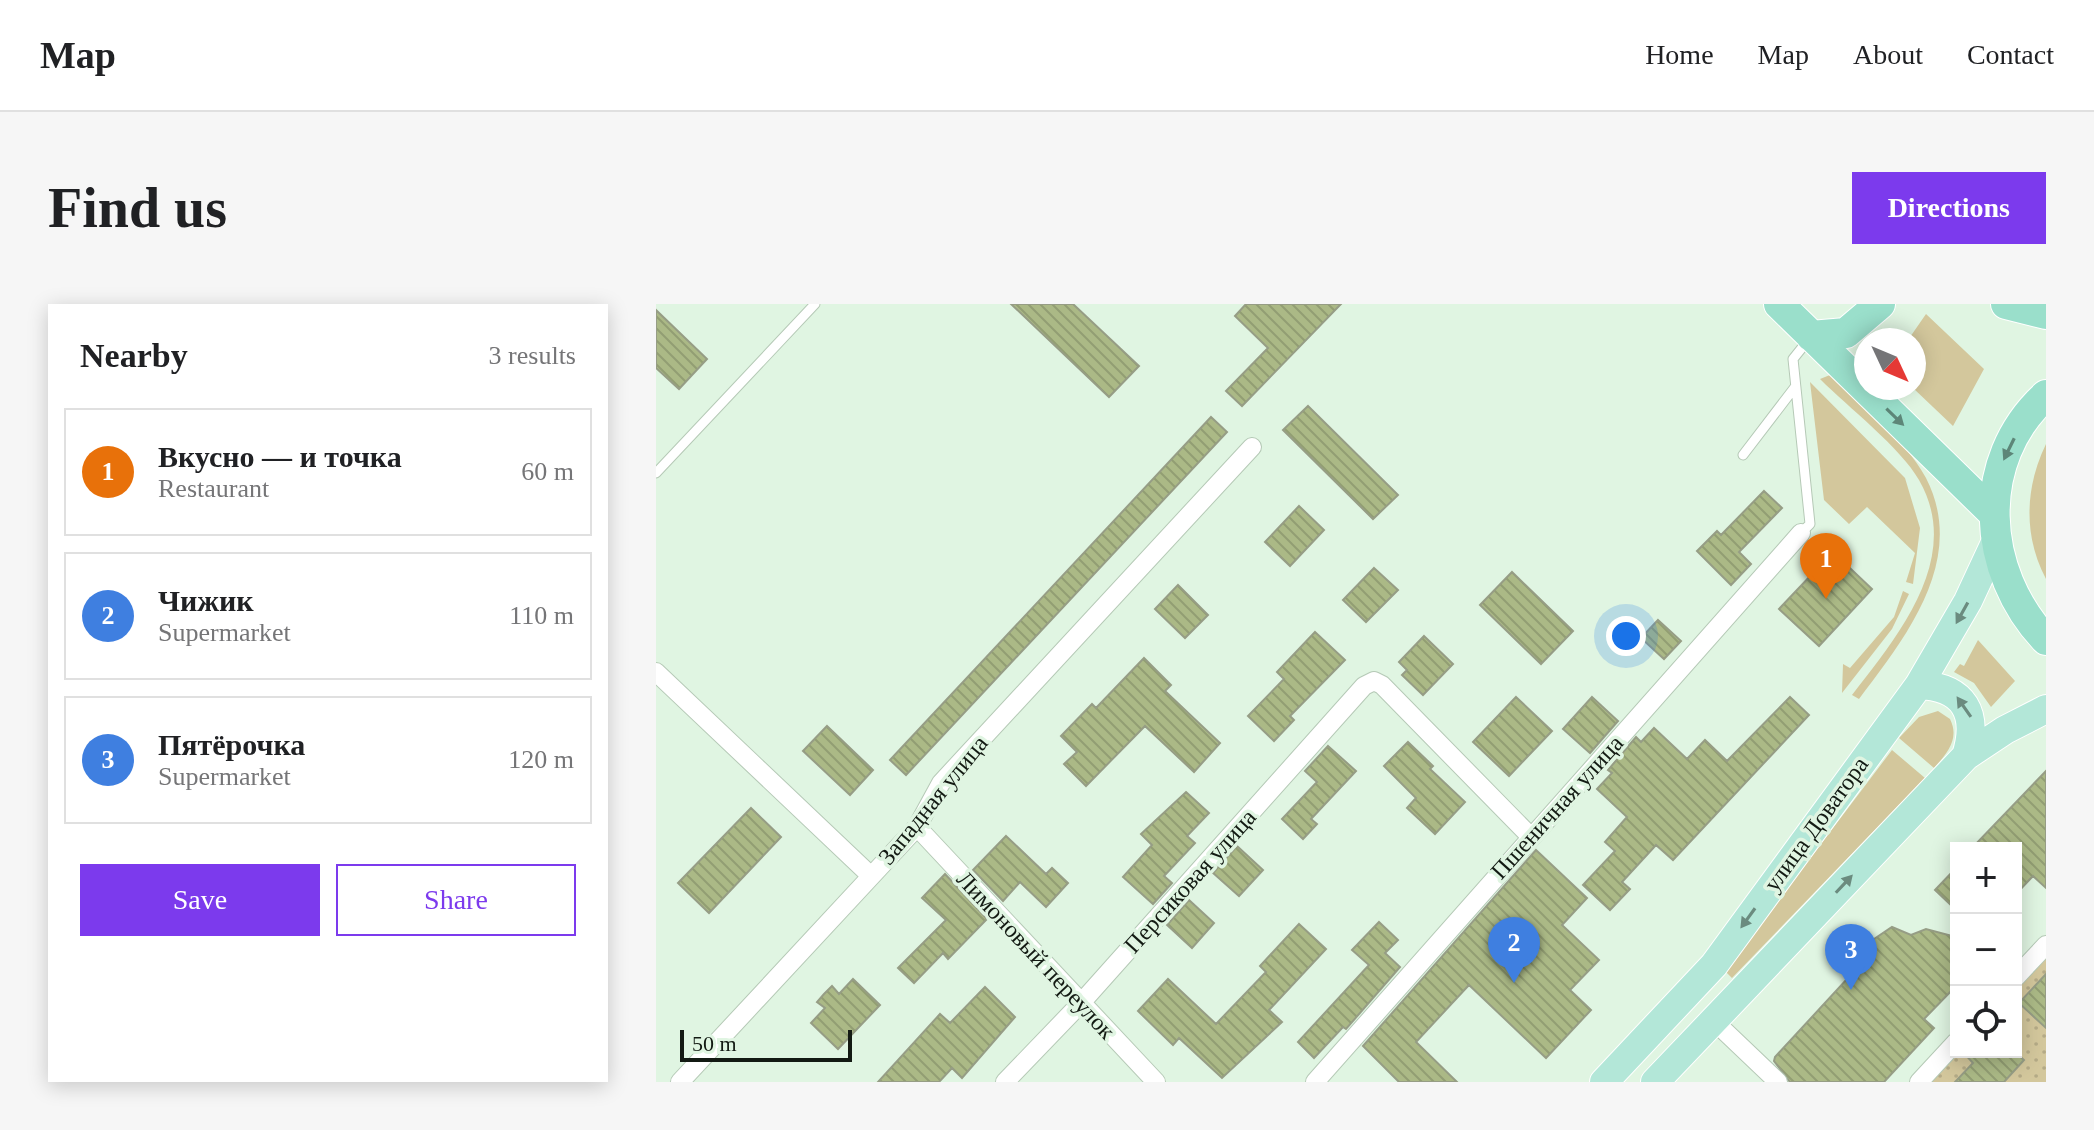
<!DOCTYPE html>
<meta charset="utf-8">
<style>
:root{--surface:#fff;--page:#f6f6f6;--text:#202124;--muted:#757577;--line:#e0e0e0;--accent:#7c3aed}
body{margin:0;font-family:Georgia,serif;background:var(--page);color:var(--text)}
.controls{position:absolute;right:24px;bottom:24px;display:grid;overflow:hidden;border-radius:0px;box-shadow:0 4px 20px #0003}
.controls button{width:72px;height:72px;display:grid;place-items:center;padding:0;border:0;border-bottom:2px solid var(--line);background:var(--surface);color:var(--text);font:40px sans-serif}
.compass{position:absolute;left:1198px;top:24px;width:72px;height:72px;border-radius:50%;background:var(--surface);box-shadow:0 4px 20px #0003;rotate:134deg}
.scale{position:absolute;left:24px;bottom:20px;width:172px;box-sizing:border-box;padding-left:8px;border:4px solid #131a13;border-top:0;font-size:22px;line-height:28px;white-space:nowrap;color:#131a13;-webkit-text-stroke:6px #e0f5e2;paint-order:stroke}
.you{position:absolute;left:970px;top:332px;width:28px;height:28px;margin:-20px;border:6px solid #fff;border-radius:50%;background:#1a73e8;box-shadow:0 0 0 12px #1a73e833}
.badge{display:grid;place-items:center;width:52px;height:52px;border-radius:50%;background:var(--accent);color:#fff;font-size:26px;font-weight:700}
.pin{position:absolute;translate:-50% -66px;filter:drop-shadow(0 2px 4px #0008)}
.pin::after{content:'';position:absolute;top:42px;width:28px;height:24px;background:inherit;clip-path:polygon(0 0,100% 0,50% 100%)}
.list{margin:0;padding:0;list-style:none}
h2{display:flex;justify-content:space-between;align-items:center;height:104px;margin:0;padding:0 32px;font-size:34px}
h2 small{font-size:26px;font-weight:400;color:var(--muted)}
.list li{display:grid;grid-template-columns:52px 1fr auto;gap:24px;align-items:center;box-sizing:border-box;height:128px;margin:0 16px 16px;padding:0 16px;border:2px solid var(--line);border-radius:0px}
.list b{display:block;font-size:30px;white-space:nowrap}
.list p{margin:0;font-size:26px;white-space:nowrap;color:var(--muted)}
.list em{font-size:26px;font-style:normal;color:var(--muted)}
.actions{display:flex;gap:16px;padding:24px 32px}
.actions a{flex:1;padding:18px 0;border:2px solid var(--accent);border-radius:0px;text-align:center;font-size:28px;color:var(--accent)}
.actions .main{background:var(--accent);color:#fff}
.icon{flex:none;width:44px;height:44px;fill:none;stroke:currentColor;stroke-width:2;stroke-linecap:round;stroke-linejoin:round}
.map{position:relative;flex:none;width:1390px;height:778px;overflow:hidden;border-radius:0px}
header{display:flex;align-items:center;gap:48px;box-sizing:border-box;height:112px;padding:0 40px;background:var(--surface);border-bottom:2px solid var(--line)}
header strong{font-size:38px}
nav{display:flex;gap:44px;margin-inline-start:auto;font-size:28px}
.intro{display:flex;align-items:center;justify-content:space-between;box-sizing:border-box;height:192px;padding:0 48px}
h1{margin:0;font-size:56px}
.button{padding:20px 36px;border-radius:0px;background:var(--accent);color:#fff;font-size:28px;font-weight:700}
main{display:flex;gap:48px;padding:0 48px}
aside{flex:1;background:var(--surface);border-radius:0px;box-shadow:0 4px 20px #0003}
.map>svg:first-child{display:block}
.grass{fill:#d3c79c}
.garden{fill:url(#garden-dots)}
.building{fill:url(#building-back-hatch);stroke:#969d85;stroke-width:2}
.lines{fill:none;stroke-linecap:round;stroke-linejoin:round}
.service-casing{stroke:#b5c9b6;stroke-width:11}
.minor-casing{stroke:#b5c9b6;stroke-width:20}
.primary-casing{stroke:#fff;stroke-width:30}
.trunk-casing{stroke:#fff;stroke-width:32}
.service{stroke:#fff;stroke-width:9}
.minor{stroke:#fff;stroke-width:18}
.primary{stroke:#b3e7d8;stroke-width:28}
.trunk{stroke:#9adfcb;stroke-width:30}
.oneway{fill:#5d8678}
.oneway2{fill:#6b8b7f}
.labels{text-anchor:middle;stroke-width:7;stroke-linejoin:round;paint-order:stroke}
.street-label{font-size:24px;fill:#131a13;stroke:#e0f5e2}
</style>
<header>
<strong>Map</strong>
<nav><a>Home</a><a>Map</a><a>About</a><a>Contact</a></nav>
</header>
<div class="intro"><h1>Find us</h1><a class="button">Directions</a></div>
<main>
<aside>
<h2>Nearby<small>3 results</small></h2>
<ul class="list">
<li><span class="badge" style="background:#e8710a">1</span><div><b>Вкусно — и точка</b><p>Restaurant</p></div><em>60 m</em></li>
<li><span class="badge" style="background:#3f7fe0">2</span><div><b>Чижик</b><p>Supermarket</p></div><em>110 m</em></li>
<li><span class="badge" style="background:#3f7fe0">3</span><div><b>Пятёрочка</b><p>Supermarket</p></div><em>120 m</em></li>
</ul>
<div class="actions"><a class="main">Save</a><a>Share</a></div>
</aside>
<div class="map">
<svg width="1390" height="778" viewBox="0 0 1390 778">
<defs>
<pattern id="garden-dots" width="8" height="8" patternUnits="userSpaceOnUse" patternTransform="scale(2)"><rect width="8" height="8" fill="#d3c79c"/><path d="M2 2h.1M6 6h.1" fill="none" stroke="#b4aa86" stroke-width="1.8" stroke-linecap="round"/></pattern>
<pattern id="building-back-hatch" width="6" height="6" patternUnits="userSpaceOnUse" patternTransform="scale(2)"><rect width="6" height="6" fill="#abb986"/><path d="M-1 5l2 2M0 0l6 6M5-1l2 2" fill="none" stroke="#929e73"/></pattern>
</defs>
<rect width="100%" height="100%" fill="#e0f5e2"/>
<path class="grass" d="M1270,10l58,55 -31,57 -40,-38 1,-48h-6z
M1174,71c33,31 74,63 96,103 42,82 -21,160 -67,221l-7,-4c45,-58 112,-137 67,-215 -18,-32 -71,-73 -99,-101z
M1154,78l95,96 15,50 -7,56 -7,-2 9,-29 -48,-46 -18,17 -25,-24z
M1390,140v135c-23,-43 -21,-92 0,-135z
M1247,287l6,3 -17,35 -50,64 1,-29 7,4 44,-51z
M1322,336l37,41 -24,26 -17,-24 -20,-11 6,-8 4,2z
M1282,407l12,8c10,20 -3,34 -16,49l-35,-30 20,-21z
M1236,446l33,28 -193,200 -7,-7z"/>
<path class="garden" d="M1390,632v146h-135l45,-30h60v-83z"/>
<path class="building" d="M355,0h62l66,62 -30,31z
M590,0h95l-99,102 -16,-15 42,-43 -33,-32z
M0,6l51,49 -28,30 -23,-21z
M652,102l90,89 -25,24 -90,-89z
M555,113l16,15 -321,343 -16,-15z
M1108,187l18,17 -43,44 12,12 -20,21 -34,-34 20,-20 4,4z
M643,202l25,24 -34,36 -25,-24z
M1177,248l39,37 -53,57 -40,-37z
M718,264l24,22 -32,32 -23,-22z
M856,268l61,59 -32,33 -61,-59z
M522,281l30,30 -23,23 -30,-29z
M1002,316l23,21 -17,18 -23,-21z
M659,328l30,28 -55,56 4,4 -20,21 -26,-25 36,-37 -7,-7z
M768,332l29,28 -30,31 -21,-20 5,-5 -8,-8z
M488,354l27,27 -6,6 55,52 -26,29 -49,-46 -59,60 -22,-22 13,-12 -16,-16 31,-32 4,4z
M860,393l36,34 -43,45 -36,-34z
M936,393l26,24 -28,32 -27,-24z
M1134,393l19,18 -136,145 -17,-15 -34,37 8,7 -20,21 -27,-25 32,-34 -10,-9 22,-25 -30,-28 15,-16 -4,-3 28,-33 5,5 13,-14 33,31 18,-19 22,21z
M171,422l46,44 -23,25 -47,-44z
M752,438l25,24 -3,3 35,33 -30,32 -28,-26 9,-10 -32,-32z
M672,442l28,25 -45,48 6,5 -14,15 -21,-20 35,-37 -12,-11z
M1390,467v117l-13,-12 -17,18v-46h-44z
M530,488l23,21 -22,23 8,7 -31,33 8,7 -19,21 -30,-27 29,-32 -11,-11z
M95,504l30,29 -72,76 -31,-30z
M350,532l40,38 6,-6 16,15 -22,24 -26,-25 -17,19 -30,-31z
M581,542l26,24 -24,26 -26,-23z
M880,546l51,48 -25,27 37,35 -29,30 21,20 -45,48 -77,-73 -53,57 41,40h-58l-36,-36z
M1300,564v42l-21,-20z
M289,570l42,45 -39,40 -5,-6 -29,30 -16,-15 48,-48 -24,-22z
M533,596l25,23 -22,25 -25,-23z
M723,618l19,18 -13,13 15,14 -54,62 -3,-2 -29,31 -16,-16 71,-77 -17,-15z
M643,620l27,25 -57,61 13,12 -60,56 -43,-40 -6,7 -35,-34 30,-32 48,45 50,-52 -6,-6z
M1236,623l19,8 15,-6 30,8v49l-32,33 10,9 -50,54h-94l-16,-21 1,-4 97,-105 2,-13z
M1390,670v54l-27,-25z
M197,675l27,26 -42,44 -27,-26 14,-15 -8,-6 7,-8 8,-8 7,8z
M329,683l30,30 -53,61 -10,-10 -13,14h-61l62,-68 10,9z
M1359,748l9,8 -20,22h-49l18,-19 -10,-11z"/>
<g class="lines">
<g class="service-casing">
<path id="service" d="M1087,151l52,-68
M0,169l159,-169
M1145,229l9,-9 -17,-165 16,-20"/>
</g>
<g class="minor-casing">
<path id="minor" d="M0,368l214,203
M261,523l239,255
M1360,673l30,-32
M1058,717l64,61
M24,778l237,-255 24,-44 311,-336
M349,778l76,-79 283,-317 10,-5 8,4 148,151
M659,778l486,-549
M1263,778l37,-40"/>
</g>
<g class="primary-casing">
<path id="primary" d="M1263,381c46,2 60,29 47,71
M948,778l110,-117 205,-280 49,-84 27,-58
M999,778l311,-326 39,-26 41,-21"/>
</g>
<g class="trunk-casing">
<path id="trunk" d="M1123,0l214,209
M1350,0l40,10
M1155,32l35,-3 34,-29
M1390,91c-72,65 -65,177 0,245"/>
</g>
<use href="#service" class="service"/>
<use href="#minor" class="minor"/>
<use href="#primary" class="primary"/>
<use href="#trunk" class="trunk"/>
</g>
<defs><path id="oneway-solid" d="M-6-.8H1V-3.2L6.5 0L1 3.2V.8H-6Z" transform="scale(2)"/></defs>
<g class="oneway">
<use href="#oneway-solid" transform="translate(1239 113) rotate(44)"/>
<use href="#oneway-solid" transform="translate(1353 145) rotate(116)"/>
</g>
<g class="oneway2">
<use href="#oneway-solid" transform="translate(1306 309) rotate(119)"/>
<use href="#oneway-solid" transform="translate(1308 403) rotate(-125)"/>
<use href="#oneway-solid" transform="translate(1188 580) rotate(-47)"/>
<use href="#oneway-solid" transform="translate(1092 614) rotate(126)"/>
</g>
<g class="labels">
<g class="street-label">
<text transform="translate(277 496) rotate(-51)" y="8">Западная улица</text>
<text transform="translate(901 503) rotate(-48)" y="8">Пшеничная улица</text>
<text transform="translate(1160 520) rotate(-54)" y="8">улица Доватора</text>
<text transform="translate(534 577) rotate(-48)" y="8">Персиковая улица</text>
<text transform="translate(380 651) rotate(47)" y="8">Лимоновый переулок</text>
</g>
</g>
</svg>
<div class="controls">
<button>+</button>
<button>−</button>
<button><svg class="icon" aria-label="locate" viewBox="0 0 24 24"><circle cx="12" cy="12" r="6"/><path d="M12 2v4M12 18v4M2 12h4M18 12h4"/></svg></button>
</div>
<svg class="compass" viewBox="-18 -18 36 36"><path d="M0-13l5 13h-10z" fill="#e53935"/><path d="M0 13l5-13h-10z" fill="#757577"/></svg>
<div class="scale">50 m</div>
<div class="you"></div>
<div class="pin badge" style="left:1170px;top:295px;background:#e8710a">1</div>
<div class="pin badge" style="left:858px;top:679px;background:#3f7fe0">2</div>
<div class="pin badge" style="left:1195px;top:686px;background:#3f7fe0">3</div>
</div>
</main>
